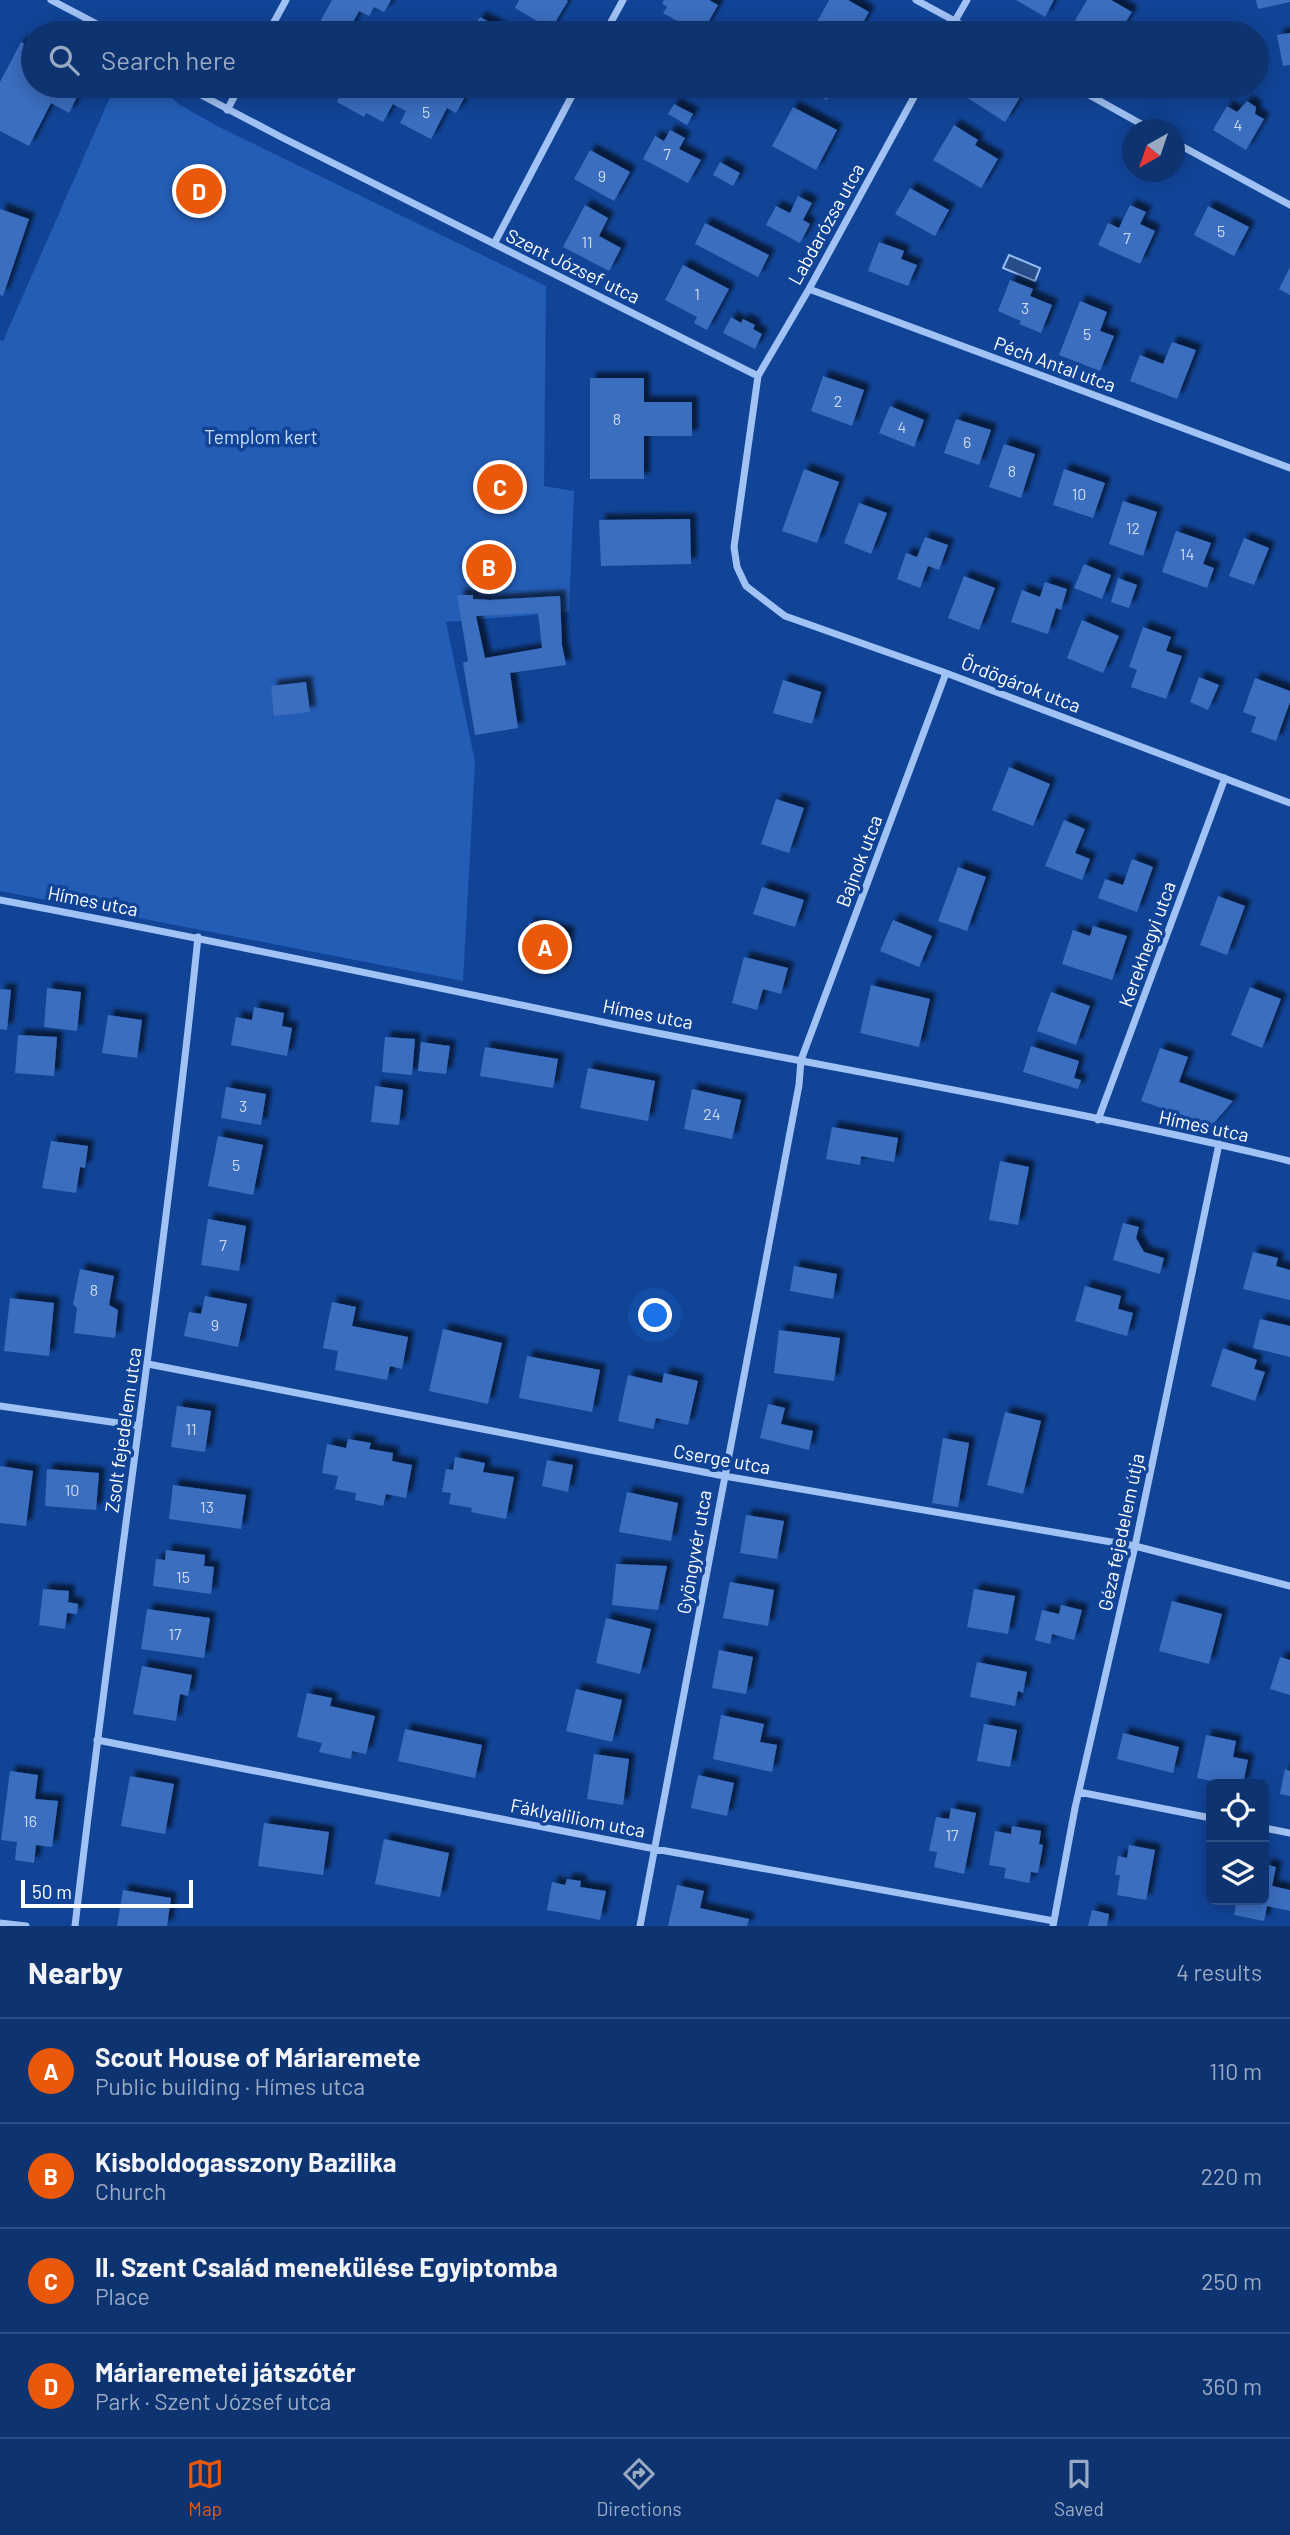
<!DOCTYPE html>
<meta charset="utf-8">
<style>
:root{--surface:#0d3371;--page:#1b3f79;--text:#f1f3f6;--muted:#9aaac3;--line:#2d4e84;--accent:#ea580c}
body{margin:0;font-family:Barlow,sans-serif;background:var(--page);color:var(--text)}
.controls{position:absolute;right:21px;bottom:21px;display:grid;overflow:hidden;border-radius:10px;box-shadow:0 4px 18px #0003}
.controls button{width:63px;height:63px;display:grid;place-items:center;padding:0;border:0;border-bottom:2px solid var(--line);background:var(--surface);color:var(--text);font:35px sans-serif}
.compass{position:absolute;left:1122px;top:119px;width:63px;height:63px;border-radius:50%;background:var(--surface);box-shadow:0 4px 18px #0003;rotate:220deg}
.scale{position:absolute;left:21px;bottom:18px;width:172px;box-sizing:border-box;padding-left:7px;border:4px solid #fff;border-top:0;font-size:19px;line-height:24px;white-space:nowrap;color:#fff;-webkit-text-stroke:5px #114497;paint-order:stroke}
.you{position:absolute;left:656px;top:1316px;width:24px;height:24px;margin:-18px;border:5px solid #fff;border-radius:50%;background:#1a73e8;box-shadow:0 0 0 10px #1a73e833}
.badge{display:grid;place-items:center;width:46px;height:46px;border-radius:50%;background:var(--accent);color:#fff;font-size:23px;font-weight:700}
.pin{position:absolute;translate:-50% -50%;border:4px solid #fff;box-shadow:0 2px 7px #0006}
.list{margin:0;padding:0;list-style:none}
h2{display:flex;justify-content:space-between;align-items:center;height:91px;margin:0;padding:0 28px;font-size:30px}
h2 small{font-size:23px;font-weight:400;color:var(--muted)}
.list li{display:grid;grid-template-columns:46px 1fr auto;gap:21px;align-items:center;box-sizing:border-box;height:105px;padding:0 28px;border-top:2px solid var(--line)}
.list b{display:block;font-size:26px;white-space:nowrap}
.list p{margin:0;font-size:23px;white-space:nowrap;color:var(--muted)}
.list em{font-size:23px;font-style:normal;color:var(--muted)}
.icon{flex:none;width:38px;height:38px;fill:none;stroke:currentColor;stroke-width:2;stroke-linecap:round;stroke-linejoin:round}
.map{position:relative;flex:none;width:1290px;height:1926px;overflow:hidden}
.search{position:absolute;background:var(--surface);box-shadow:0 4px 18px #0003;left:21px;right:21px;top:21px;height:77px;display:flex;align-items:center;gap:18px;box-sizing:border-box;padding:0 24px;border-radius:38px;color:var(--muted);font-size:26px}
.sheet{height:511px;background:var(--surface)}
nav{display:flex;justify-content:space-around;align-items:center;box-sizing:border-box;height:98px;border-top:2px solid var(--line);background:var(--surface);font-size:19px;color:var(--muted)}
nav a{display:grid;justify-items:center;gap:4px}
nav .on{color:var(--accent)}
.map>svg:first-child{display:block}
.green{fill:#245db6}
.water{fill:#274d8b;stroke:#93bcf7;stroke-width:2}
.building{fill:#3a6ebf;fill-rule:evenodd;filter:url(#shadow)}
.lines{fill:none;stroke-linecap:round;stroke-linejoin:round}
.street{stroke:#a1c2f4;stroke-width:7}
.labels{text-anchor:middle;stroke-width:7;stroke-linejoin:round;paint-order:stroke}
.number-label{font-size:16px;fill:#cedbef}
.street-label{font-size:19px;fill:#fff;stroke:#114497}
.park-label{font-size:19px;fill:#c9defe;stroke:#114497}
</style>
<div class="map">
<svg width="1290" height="1926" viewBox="0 0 1290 1926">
<defs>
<filter id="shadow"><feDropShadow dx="6" dy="-6" stdDeviation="2" flood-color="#0009"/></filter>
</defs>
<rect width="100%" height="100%" fill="#114497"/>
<path class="green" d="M115,86h41l24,19 37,21 329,160 -2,200 30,5 -5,121 -123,10 29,140 -12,219 -463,-90v-551l3,1z"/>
<path class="water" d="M1009,255l31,13 -5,13 -32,-13z"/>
<path class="building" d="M332,0h59l-7,12 -10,-5 -5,9 -10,-5 -9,17 10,5h-46z
M519,0h47l2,1 -17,28 -36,-21z
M664,0h45l9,5 -16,28h-3l-36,-20 4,-6 -5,-4z
M829,0h19l21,12 -12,21h-17l-9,-4 -2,4h-18z
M1016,0h38l-9,17z
M1087,0h24l21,12 -13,21h-42l-7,-4z
M1256,0h34v2l-32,7z
M480,17l29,16h-39z
M1290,33v32l-7,1 -6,-31z
M21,42l12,7v37h37l10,5 -11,22 -18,-10 -22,43 -29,-15v-49z
M323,86h80l-2,4 13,7 5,-11h41l8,5 -12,22 -9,-5 -16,31 -31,-16 6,-12 -13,-7 -10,18 -17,-9 -2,4 -27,-15 3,-7z
M789,86h45l-7,14 -21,-11 -3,4z
M973,86h47l5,3 -20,33 -39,-25z
M1247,101l9,6 -1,7 9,5 -18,31 -33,-20 14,-24 10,6z
M674,104l19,10 -6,11 -19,-11z
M793,107l44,23 -21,40 -44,-24z
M954,125l24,15 -3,5 23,14 -17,29 -48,-28z
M670,130l15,8 -6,11 22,11 -13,23 -45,-24 12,-23 9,5z
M590,150l40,22 -16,29 -40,-22z
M720,162l20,11 -7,13 -20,-11z
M910,188l39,22 -14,26 -40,-22z
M798,196l14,7 -9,17 7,4 -10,19 -34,-18 10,-19 14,7z
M585,205l23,13 -9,18 22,12 -12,23 -46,-24z
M1130,205l16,7 -6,12 15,7 -15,33 -42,-19 10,-22 11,5z
M1208,206l41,21 -15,29 -40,-21z
M0,209l29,10 -26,77 -3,-1z
M705,223l64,32 -11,22 -63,-33z
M879,242l25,9 -3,8 16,6 -9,21 -40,-15z
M683,265l46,24 -22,41 -13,-7 3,-6 -32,-17z
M1290,267v28l-11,-6z
M1010,280l23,9 -3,7 22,9 -11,28 -22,-9 2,-3 -23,-10z
M1080,301l27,11 -7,19 14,5 -14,35 -41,-16z
M731,317l10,6 2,-4 12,6 -2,4 9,5 -7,15 -32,-16z
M1172,342l24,8 -19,49 -47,-18 10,-26 23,9z
M823,376l41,14 -12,36 -41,-15z
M590,378h54v24h48v34h-48v43h-54z
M890,406l34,14 -10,27 -35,-14z
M956,419l35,11 -12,35 -35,-12z
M1004,444l31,10 -14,44 -32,-11z
M804,469l35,13 -22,61 -35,-12z
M1064,469l41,14 -12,35 -40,-13z
M1123,501l34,11 -14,44 -34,-12z
M859,503l28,10 -16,41 -27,-11z
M690,519l1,45 -90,2 -2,-46z
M1176,531l35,12 -8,21 11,4 -7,20 -45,-16z
M925,537l23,8 -9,25 -11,-4 -8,22 -23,-9 9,-26 11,4z
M1244,538l25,10 -15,37 -25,-9z
M1084,564l27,11 -9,24 -28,-11z
M964,576l31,12 -16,42 -31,-12z
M1118,578l19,7 -8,23 -18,-6z
M1045,582l22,7 -6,21 -5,-2 -8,26 -37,-12 11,-32 18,7z
M457,595h16v4l17,1 70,-4 2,49 4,20 -56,8 8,55 -43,7 -12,-72 5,-2zM538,613l4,35 -57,10 -9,-42z
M1082,620l37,16 -16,37 -36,-15z
M1143,627l28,10 -5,14 16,5 -16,43 -35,-12 6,-17 -8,-3z
M1199,677l20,8 -11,25 -18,-8z
M1255,678l35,13v11l-14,39 -25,-9 5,-15 -13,-5z
M783,680l38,12 -9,32 -39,-11z
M306,682l4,30 -36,4 -3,-30z
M1009,767l41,17 -17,42 -41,-16z
M776,799l28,9 -15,45 -28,-9z
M1064,820l21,9 -10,24 15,6 -8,21 -37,-14z
M1132,859l21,8 -16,45 -39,-14 7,-19 18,6z
M958,867l28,10 -19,54 -29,-10z
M762,887l42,13 -9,27 -42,-13z
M1218,896l27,10 -18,49 -27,-10z
M893,920l39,16 -13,31 -39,-16z
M529,923l40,10 -8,38 -40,-9z
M1093,926l34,10 -15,44 -50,-16 11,-34 17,6z
M744,957l44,11 -7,26 -18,-5 -6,21 -25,-7z
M871,985l59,14 -11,48 -59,-14z
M1250,987l31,12 -19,49 -31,-13z
M47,988l34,4 -4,39 -33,-4z
M0,989l11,1 -4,40 -7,-1z
M1051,992l39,14 -14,39 -39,-14z
M254,1007l30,6 -2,13 10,2 -5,28 -56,-11 5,-28 16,3z
M108,1015l34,5 -5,38 -35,-5z
M18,1035l39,2 -3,39 -39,-3z
M385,1037l30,2 -3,36 -30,-3z
M421,1042l29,4 -4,28 -28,-3z
M1031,1046l48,15 -5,17 7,2 -3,9 -55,-17z
M485,1047l73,12 -5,29 -73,-12z
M1160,1048l28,9 -9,25 54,19 -21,24 -71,-24z
M588,1068l67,13 -7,40 -68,-13z
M375,1086l28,4 -4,35 -28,-3z
M226,1087l40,7 -5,31 -40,-7z
M692,1089l49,11 -9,39 -48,-10z
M832,1127l66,11 -4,24 -33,-6 -1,9 -34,-6z
M218,1136l45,9 -10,50 -45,-9z
M51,1141l37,5 -3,22 -5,-1 -4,26 -34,-5z
M1000,1161l29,6 -11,58 -29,-5z
M208,1219l38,7 -7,45 -38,-6z
M1123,1223l16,4 -3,11 8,14 20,6 -4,16 -47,-14z
M1253,1252l25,6 -2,8 14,4v30l-47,-11z
M794,1266l43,8 -4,25 -43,-8z
M80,1269l34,7 -5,29 9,5 -3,28 -41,-5 3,-25 -4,-4z
M1085,1286l36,10 -3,13 15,4 -6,23 -52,-15z
M205,1296l42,8 -9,43 -54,-11 5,-24 12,2z
M10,1298l44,5 -5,53 -45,-5z
M332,1302l24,5 -4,19 56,11 -6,32 -12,-3 -3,14 -52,-10 3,-19 -15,-3z
M1260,1319l30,7v31l-37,-9z
M443,1329l59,14 -14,61 -59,-13z
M779,1330l61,8 -6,43 -60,-8z
M1223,1348l34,12 -3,9 11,3 -10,29 -44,-15z
M527,1356l73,14 -8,42 -73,-14z
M664,1373l34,8 -10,44 -32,-7 -3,11 -35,-8 10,-46 34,8z
M768,1404l17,4 -4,16 32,7 -4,19 -49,-12z
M177,1406l34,5 -6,41 -34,-5z
M1005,1412l36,9 -18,73 -36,-9z
M943,1438l26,5 -11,64 -26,-4z
M348,1439l23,4 -2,6 24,4 -1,8 20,4 -6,33 -20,-4 -3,12 -28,-6 1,-7 -21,-4 3,-13 -16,-3 5,-29 19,4z
M455,1457l30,6 -2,9 31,5 -8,42 -35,-7 1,-4 -23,-4 2,-11 -9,-1 4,-23 7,1z
M547,1460l26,5 -5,27 -26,-6z
M0,1466l33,5 -7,55 -26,-3z
M47,1469l52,4 -3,37 -51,-4z
M173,1485l73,10 -5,34 -72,-10z
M627,1492l51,11 -7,38 -52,-9z
M746,1515l38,6 -7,38 -37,-6z
M166,1550l39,5 -1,11 10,1 -3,27 -58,-8 3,-27 9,1z
M616,1564l51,2 -9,44 -46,-5z
M730,1582l44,8 -6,36 -45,-8z
M43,1589l26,2 -1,11 10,2 -1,10 -10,-1 -2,16 -26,-4z
M974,1589l41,7 -7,38 -41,-7z
M1172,1601l50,13 -13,50 -50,-13z
M1061,1605l21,5 -8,30 -22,-6 -2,10 -15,-4 7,-30 17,4z
M147,1609l63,9 -6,40 -63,-9z
M606,1618l45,11 -11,45 -44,-11z
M719,1650l34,7 -7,37 -34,-6z
M1280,1657l10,3v35l-20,-6z
M977,1662l50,10 -4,21 -5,-2 -3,15 -45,-9z
M142,1666l50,9 -4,21 -8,-2 -4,27 -43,-7z
M576,1689l46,11 -10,42 -46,-11z
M307,1693l25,5 -2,8 45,10 -9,38 -14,-3 -1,8 -32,-7 3,-9 -25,-6z
M721,1715l43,9 -4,18 17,3 -5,27 -59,-13z
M984,1724l33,6 -7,37 -33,-6z
M405,1729l77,16 -7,33 -77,-17z
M1123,1733l56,14 -6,26 -56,-14z
M1206,1735l30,6 -3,16 15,3 -5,24h-16l-30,-6z
M594,1754l35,5 -6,46 -36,-6z
M1285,1769l5,2v25l-10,-2z
M10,1771l28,4 -3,24 23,2 -6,46 -16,-2 -2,18 -19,-3 2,-18 -16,-2z
M698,1775l36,8 -7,33 -36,-8z
M130,1776l44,8 -9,50 -44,-8z
M951,1808l25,5 -12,61 -30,-7 3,-15 -8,-1 7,-34 13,2z
M264,1823l65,9 -6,43 -65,-9z
M1012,1826l29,5 -2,13 4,1 -5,28 -7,-1 -2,11 -25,-5 2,-10 -17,-3 6,-34 16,3z
M384,1839l65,14 -9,44 -65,-13z
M1129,1845l26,5 -9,50 -29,-5 3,-20h-5l3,-19 9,2z
M1264,1864l12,3 -4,19 18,4v21l-23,-5 -3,15 -30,-6 3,-15h27z
M567,1879l14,2 -1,6 26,4 -6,29 -53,-10 5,-28 13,3z
M677,1885l27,6 -4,17 49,11 -2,7h-79z
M123,1890l48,8 -4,28h-50z
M1092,1910l17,4 -2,12h-19z"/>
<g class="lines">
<path class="street" d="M51,0l63,33
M916,0l61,33
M268,33l18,-33
M605,33l18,-33
M948,33l19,-33
M184,86l97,51 477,239
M920,86l-111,203 -51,87 -24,171 3,20 9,19 39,30 161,57 344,130
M1073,86l79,44
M227,110l13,-24
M1174,142l116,63
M494,244l83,-158
M809,289l481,179
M0,900c208,39 415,83 622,126 223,45 447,82 668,135
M1098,1120l127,-342
M148,1364l576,112 411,70 155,40
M0,1406l139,20
M97,1740l558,109 399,72
M1079,1792l132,26
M1264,1828l26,5
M0,1923l26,3
M75,1926c38,-330 89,-658 123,-989
M640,1926l159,-841 2,-25 145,-387
M1053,1926l22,-118 60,-262 84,-402"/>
</g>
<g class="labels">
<g class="number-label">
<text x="426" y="118">5</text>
<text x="1238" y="131">4</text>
<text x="667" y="160">7</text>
<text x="602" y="182">9</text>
<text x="1221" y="237">5</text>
<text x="1127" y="244">7</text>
<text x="587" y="248">11</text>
<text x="697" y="300">1</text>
<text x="1025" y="314">3</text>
<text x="1087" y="340">5</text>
<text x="838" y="407">2</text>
<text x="617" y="425">8</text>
<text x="902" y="433">4</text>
<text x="967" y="448">6</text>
<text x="1012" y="477">8</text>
<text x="1079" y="500">10</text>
<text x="1133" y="534">12</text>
<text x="1187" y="560">14</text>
<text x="243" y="1112">3</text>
<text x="712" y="1120">24</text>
<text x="236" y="1171">5</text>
<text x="223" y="1251">7</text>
<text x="94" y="1296">8</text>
<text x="215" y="1331">9</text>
<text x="191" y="1435">11</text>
<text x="72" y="1496">10</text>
<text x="207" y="1513">13</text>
<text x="183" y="1583">15</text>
<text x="175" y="1640">17</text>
<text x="30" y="1827">16</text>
<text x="952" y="1841">17</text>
</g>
<g class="street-label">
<text transform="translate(826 224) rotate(-61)" y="7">Labdarózsa utca</text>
<text transform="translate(573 266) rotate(26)" y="7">Szent József utca</text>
<text transform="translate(1055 364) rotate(20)" y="7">Péch Antal utca</text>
<text transform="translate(1021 684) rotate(21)" y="7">Ördögárok utca</text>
<text transform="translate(859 861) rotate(-69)" y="7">Bajnok utca</text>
<text transform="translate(93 901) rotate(11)" y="7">Hímes utca</text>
<text transform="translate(1147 944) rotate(-70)" y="7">Kerekhegyi utca</text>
<text transform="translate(648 1014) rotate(11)" y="7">Hímes utca</text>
<text transform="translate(1204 1126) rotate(12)" y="7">Hímes utca</text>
<text transform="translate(123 1430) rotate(-82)" y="7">Zsolt fejedelem utca</text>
<text transform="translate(722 1459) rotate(10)" y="7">Cserge utca</text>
<text transform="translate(1121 1532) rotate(-78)" y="7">Géza fejedelem útja</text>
<text transform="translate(694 1552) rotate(-80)" y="7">Gyöngyvér utca</text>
<text transform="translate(578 1818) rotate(11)" y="7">Fáklyaliliom utca</text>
</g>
<g class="park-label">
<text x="261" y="444">Templom kert</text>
</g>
</g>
</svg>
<div class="controls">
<button><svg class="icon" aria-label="locate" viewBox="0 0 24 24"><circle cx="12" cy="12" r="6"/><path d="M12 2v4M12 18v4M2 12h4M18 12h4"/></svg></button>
<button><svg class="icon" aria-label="layers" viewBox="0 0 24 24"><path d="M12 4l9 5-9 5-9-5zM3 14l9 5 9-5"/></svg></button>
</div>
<svg class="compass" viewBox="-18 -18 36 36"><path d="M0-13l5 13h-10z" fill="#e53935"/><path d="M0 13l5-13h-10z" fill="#9aaac3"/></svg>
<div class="scale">50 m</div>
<div class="you"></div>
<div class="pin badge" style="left:545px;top:947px">A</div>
<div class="pin badge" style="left:489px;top:567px">B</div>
<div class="pin badge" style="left:500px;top:487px">C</div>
<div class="pin badge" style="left:199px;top:191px">D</div>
<div class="search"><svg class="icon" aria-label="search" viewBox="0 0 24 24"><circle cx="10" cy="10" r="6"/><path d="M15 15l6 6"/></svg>Search here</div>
</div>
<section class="sheet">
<h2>Nearby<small>4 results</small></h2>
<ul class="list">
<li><span class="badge">A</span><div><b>Scout House of Máriaremete</b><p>Public building · Hímes utca</p></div><em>110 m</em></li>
<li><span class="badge">B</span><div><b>Kisboldogasszony Bazilika</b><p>Church</p></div><em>220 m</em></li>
<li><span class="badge">C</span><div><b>II. Szent Család menekülése Egyiptomba</b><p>Place</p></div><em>250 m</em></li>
<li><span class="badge">D</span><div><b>Máriaremetei játszótér</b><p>Park · Szent József utca</p></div><em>360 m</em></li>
</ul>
</section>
<nav>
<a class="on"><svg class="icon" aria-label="map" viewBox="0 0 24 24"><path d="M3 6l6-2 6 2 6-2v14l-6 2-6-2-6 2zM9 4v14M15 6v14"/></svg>Map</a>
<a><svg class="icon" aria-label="directions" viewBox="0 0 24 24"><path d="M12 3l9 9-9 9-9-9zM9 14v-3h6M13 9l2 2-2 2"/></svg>Directions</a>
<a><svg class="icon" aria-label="saved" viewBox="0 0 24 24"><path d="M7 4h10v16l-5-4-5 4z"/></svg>Saved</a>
</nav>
